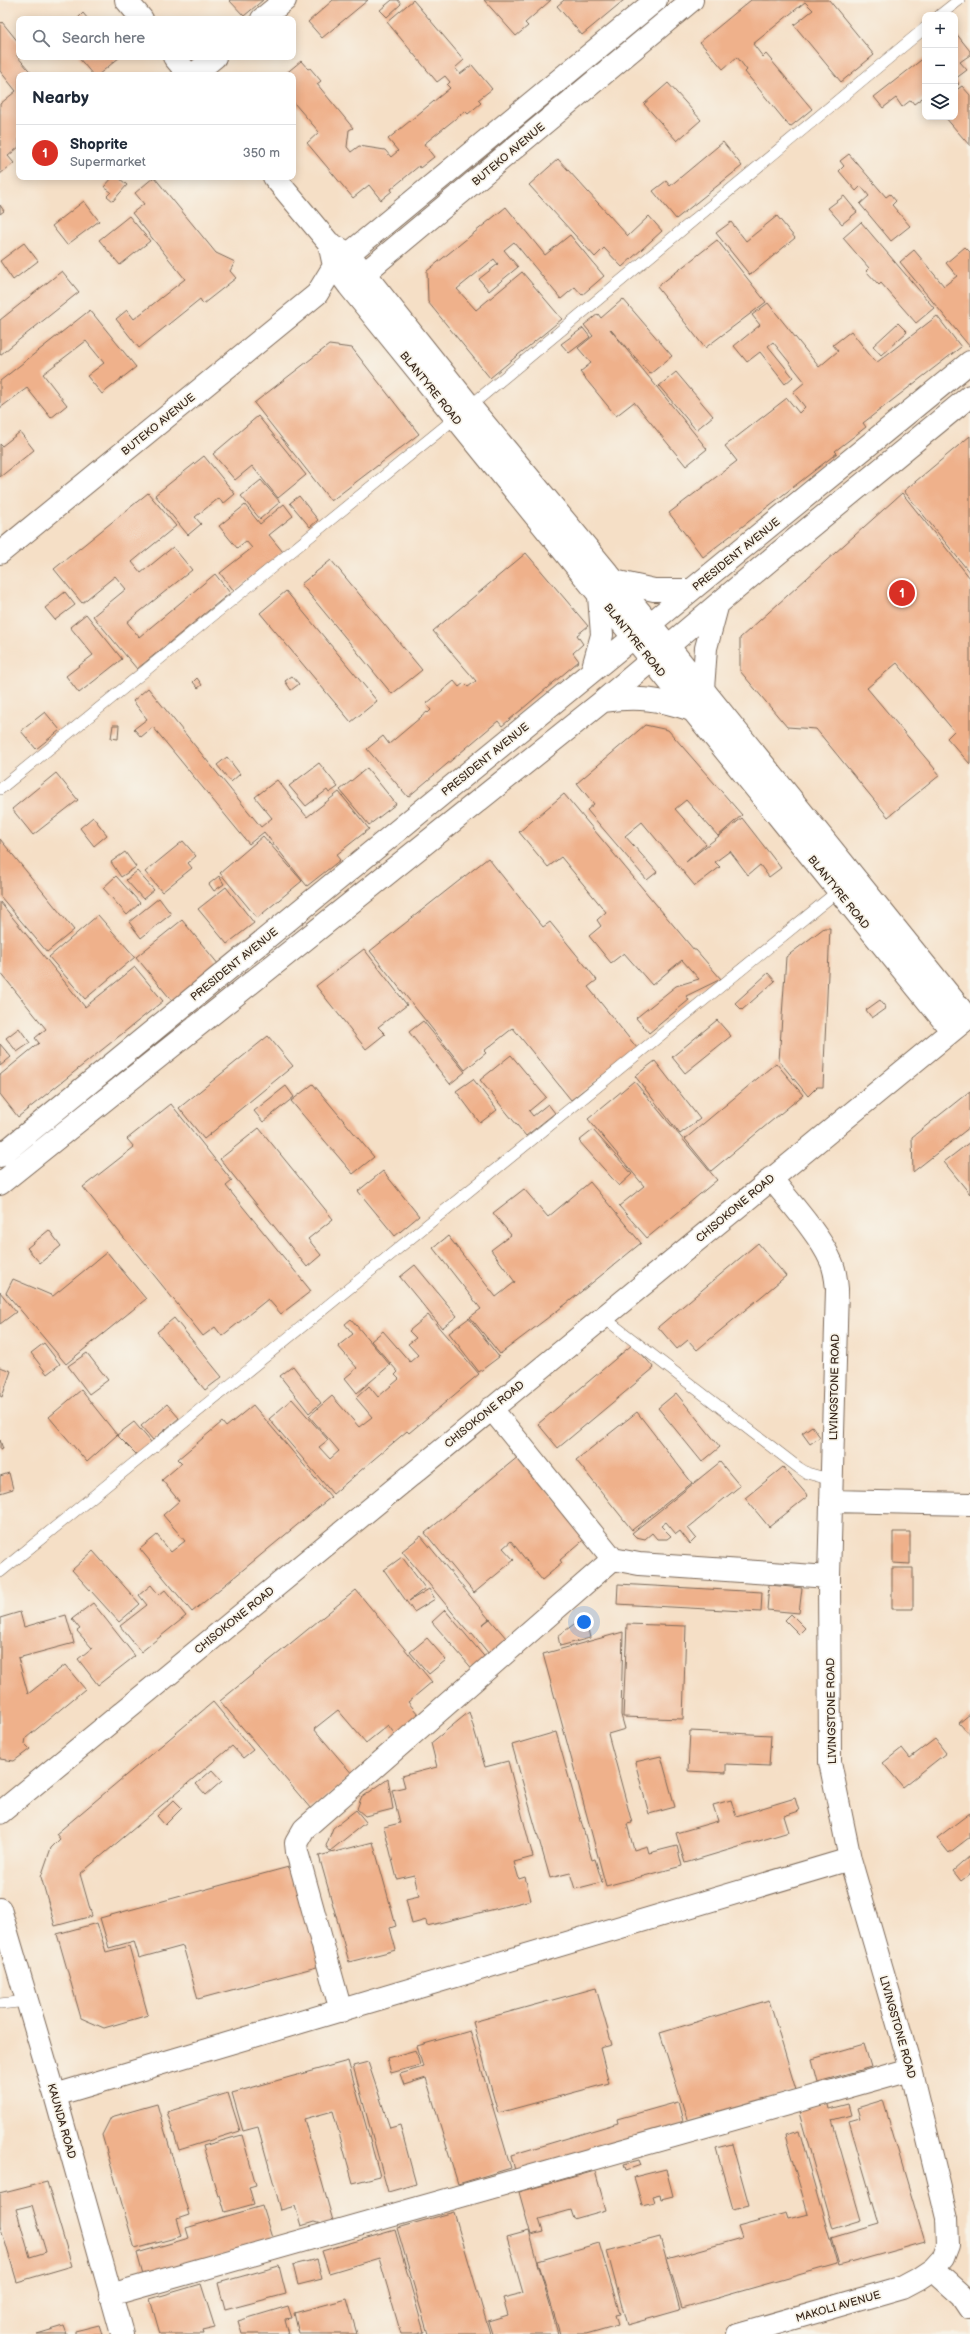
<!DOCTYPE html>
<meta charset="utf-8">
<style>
:root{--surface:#fff;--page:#f2f2f3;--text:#1f2937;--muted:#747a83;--line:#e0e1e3;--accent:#d93025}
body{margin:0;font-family:"Balsamiq Sans",sans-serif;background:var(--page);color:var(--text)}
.controls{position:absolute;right:12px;top:12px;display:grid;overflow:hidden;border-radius:8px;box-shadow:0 2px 10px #0003}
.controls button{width:36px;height:36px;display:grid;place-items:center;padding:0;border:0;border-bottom:1px solid var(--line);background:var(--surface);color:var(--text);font:20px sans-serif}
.you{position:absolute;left:584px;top:1622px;width:14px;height:14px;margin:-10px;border:3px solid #fff;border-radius:50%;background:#1a73e8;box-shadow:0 0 0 6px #1a73e833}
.badge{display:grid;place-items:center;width:26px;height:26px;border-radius:50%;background:var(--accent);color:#fff;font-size:13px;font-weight:700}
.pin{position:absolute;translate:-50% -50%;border:2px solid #fff;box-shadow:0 1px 4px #0006}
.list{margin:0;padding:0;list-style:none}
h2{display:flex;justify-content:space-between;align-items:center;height:52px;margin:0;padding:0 16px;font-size:17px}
h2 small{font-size:13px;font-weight:400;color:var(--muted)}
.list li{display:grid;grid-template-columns:26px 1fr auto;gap:12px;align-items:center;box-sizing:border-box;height:56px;padding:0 16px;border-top:1px solid var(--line)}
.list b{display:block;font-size:15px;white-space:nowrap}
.list p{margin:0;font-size:13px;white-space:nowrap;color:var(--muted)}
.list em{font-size:13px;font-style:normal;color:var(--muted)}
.icon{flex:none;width:22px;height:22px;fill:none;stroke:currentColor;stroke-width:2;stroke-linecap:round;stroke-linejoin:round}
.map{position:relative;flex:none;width:970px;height:2334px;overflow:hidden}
.search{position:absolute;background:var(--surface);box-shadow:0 2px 10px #0003;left:16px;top:16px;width:280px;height:44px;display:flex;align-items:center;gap:10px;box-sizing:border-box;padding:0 14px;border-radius:8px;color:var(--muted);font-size:15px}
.panel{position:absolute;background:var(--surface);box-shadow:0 2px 10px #0003;left:16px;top:72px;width:280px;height:108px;border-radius:8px}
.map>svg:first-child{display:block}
.building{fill:#efb18b;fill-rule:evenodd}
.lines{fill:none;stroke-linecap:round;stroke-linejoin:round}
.service-casing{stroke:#7c6959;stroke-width:12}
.minor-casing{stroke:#7c6959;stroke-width:24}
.secondary-casing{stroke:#7c6959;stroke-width:24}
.service{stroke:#fff;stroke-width:11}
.minor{stroke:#fff;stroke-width:22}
.secondary{stroke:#fff;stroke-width:22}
.labels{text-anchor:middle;stroke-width:3.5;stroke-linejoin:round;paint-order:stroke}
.street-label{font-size:11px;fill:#3b2a1e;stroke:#f7f3e8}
</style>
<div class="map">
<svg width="970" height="2334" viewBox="0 0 970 2334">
<rect width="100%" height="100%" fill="#f7f3e8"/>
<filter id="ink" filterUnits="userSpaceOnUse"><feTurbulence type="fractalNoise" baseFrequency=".025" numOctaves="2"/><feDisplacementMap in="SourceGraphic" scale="8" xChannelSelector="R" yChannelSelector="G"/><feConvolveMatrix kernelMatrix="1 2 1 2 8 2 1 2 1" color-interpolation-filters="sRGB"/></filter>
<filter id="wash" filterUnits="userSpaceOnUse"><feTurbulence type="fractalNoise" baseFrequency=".012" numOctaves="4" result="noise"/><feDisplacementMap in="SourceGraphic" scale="16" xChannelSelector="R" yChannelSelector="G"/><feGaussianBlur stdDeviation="0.9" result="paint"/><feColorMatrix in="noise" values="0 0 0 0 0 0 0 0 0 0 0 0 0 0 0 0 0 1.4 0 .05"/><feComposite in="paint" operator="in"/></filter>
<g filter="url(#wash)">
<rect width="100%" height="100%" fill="#f5dfc6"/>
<g id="blocks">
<path class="building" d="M229,0h34l-19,16z
M333,0h35l-46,38 -14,-16z
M392,0h6l3,4 -14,13 -7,-7z
M413,0l51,60 -9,8 5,6 12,-9 20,24 -14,11 3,3 -13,11 -3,-3 -41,33 10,13 -14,11 -1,-2 -28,23 1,2 -11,9 -12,-15 -16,13 -46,-55 12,-11 -25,-29 -1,1v-29h-9l17,-14 7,8 2,-1 11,13 -4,3 36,44 -4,2 -2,17 4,5 8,-6 26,4 6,7 7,-6 -10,-12 62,-51 -3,-3 3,-3 -5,-6 -8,6 -50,-60z
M484,0h67l-26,23 3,3 -12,10z
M564,0h60l-42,35 -25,-29z
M751,0h78l45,55 -33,27 -47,-57 19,-15 -8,-8 -52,42 10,13 3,-3 46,55 -22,18 -45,-55 2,-2 -10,-13 -14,12 -23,-27z
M83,13l5,6h-11z
M2,22l17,21 -2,13 16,19h-14v72l-11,9 6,7 -14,11v-70l16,-13 -16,-20v-47z
M955,32l15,19v4l-10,7 7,8 -12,9 4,5 -4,3z
M78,57h42l-22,18h-5z
M925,57v39l-11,8 -3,-4 -9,7 -6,-9 -13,10 -9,-11z
M668,83l33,37 -24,21 -33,-37z
M962,86l8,9v51l-25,-29h10v-26z
M723,142l19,24 -66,53 -23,-28 13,-10 4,5z
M849,154l37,43 4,-3 6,7 -4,4 18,21 -19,15 -31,-37 9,-8 -8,-10 -5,5 -17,-20 5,-5 -4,-5z
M558,159l70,77 21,-20 13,15 -40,36 -18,-19 -9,9 -66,-72z
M113,177h5l9,8 -14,16 -6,-5 4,-4 -7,-5z
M154,177l62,76 19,9 -5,9 6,7 -33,26 -3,-5 -61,49 -23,-29 11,-9 7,9 51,-40 -53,-66 12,-9 -9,-11z
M844,196l13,16 -15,12 -14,-16z
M84,201l15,20 -32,24 -15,-19z
M0,205l4,6 -4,3z
M506,207l39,48 25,-20 34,41 -22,19 -7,-8 -14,12 -47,-57 -10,8 14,17 -29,24 -10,-12 19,-15 -4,-5 -37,30 19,21 46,-38 40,47 -72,59 -62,-76 -1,-31z
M129,216l21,25 -30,24 -21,-25z
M777,216l18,22 -45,37 -34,-42 15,-11 15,19z
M861,222l73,86 -18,15 -35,-40 -2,2 -13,-14 3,-3 -26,-30z
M717,240l49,62 -61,46 -48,-61z
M24,243l14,18 -25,19 -13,-19z
M965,247l5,5v95l-70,-85 14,-12 30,36 13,-10 -11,-13z
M62,271l17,21 -79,63v-35z
M623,299l49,57 -22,18 -40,-45 97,120 -21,17 -52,-64 -18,14 -36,-44 11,-9 -13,-15 15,-12 -9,-11 14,-11 3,4z
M768,303l51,64 19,-16 -5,-6 18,-14 25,32 61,-47 24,31 -98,76 3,4 -31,24 2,2 -134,104 -34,-44 68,-52 -12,-15 62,-48 12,15 6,-6 -12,-15 12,-10 -32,-40 -5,4 25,31 -8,7 -25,-32 -13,10 -13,-16 26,-21 -8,-10z
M90,310l46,57 -34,27 -15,-18 17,-13 -18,-22 -43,33 24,31 -16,13 -24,-30 -27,20v-27z
M898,323l9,9 -26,23 -8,-9z
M583,328l7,9 -21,16 -8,-9z
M329,345l23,3 67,86 -88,67 -77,-98z
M676,372l37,44 -17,14 -37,-44z
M258,416l48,59 -28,23 -26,-32 -17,14 -22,-26z
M20,432l14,18 -34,27v-33l2,2z
M970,436v137l-66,-82z
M204,456l31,38 -12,10 -4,-6 -24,19 6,7 -13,11 -33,-40z
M261,480l19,22 -20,17 -19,-23z
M148,493l28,33 -44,36 9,11 32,-26 19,23 -65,52 12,15 76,-63 15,19 -93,76 -44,-53 33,-27 -11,-13 -33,27 -28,-34z
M902,493l68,85v186l-23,-26 7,-7 -57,-68 -30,25 73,87 -52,42 -72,-88 -29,-2 -47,-56v-33z
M299,496l19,24 -8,7 -20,-24z
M284,504l9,12 -24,19 14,17 -49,39 -14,-18 32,-25 -6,-7 -9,7 -18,-22 26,-21 15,19z
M526,553l62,73 -11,9 6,9 -10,9 6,8 -77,65 -4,-5 -90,76 -41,-48 16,-13 6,8 38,-32 1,1 3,-3 -5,-6 28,-23 5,6 5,-4 4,4 8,-6 -43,-50z
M331,560l91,110 -30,24 -91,-110z
M286,591l91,110 -26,21 -91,-109z
M65,592l10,13 -20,15 -10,-12z
M86,614l36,45 -43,34 -13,-17 27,-21 -23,-28z
M292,676l7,8 -8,6 -6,-9z
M197,678l5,7 -4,3 -5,-6z
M148,688l113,139 11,-9 -17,-21 22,-17 30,37 32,-25 30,37 -33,26 4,5 -33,26 -43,-54 -15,12 -96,-117 -12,10 -7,-8 13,-10 -14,-18z
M45,712l15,18 -24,19 -15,-18z
M113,725h6l-1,14 -7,-1z
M645,725l23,5 74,85 -24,21 -32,-36 -11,9 31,35 -20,18 56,-44 39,50 -12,9 -9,-12 -12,10 -18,-24 -15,11 5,5 -25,19 -53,-64 -17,14 32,36 -10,8 -60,-70 7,-6 -17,-21z
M227,757l13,17 -9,8 -14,-17z
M319,763l19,24 -9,6 -2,-3 -21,16 -17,-20z
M367,768l29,36 -27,21 -29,-35z
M56,773l22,27 -45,35 -21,-26z
M564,794l130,156h2l25,29 -35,17 3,4 -40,33 -13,-15 40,-32 23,-7 -17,-19 -30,25 -28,-32 -13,10 -22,-27 12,-10 -4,-6 9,-8 -45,-55 -13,10 -29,-35z
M93,817l14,18 -13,11 -14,-18z
M263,836l39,45 -45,37 -37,-45z
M0,839l74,91 -27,22 -47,-56z
M183,841l13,15 -8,7 4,5 -30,24 -17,-20z
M125,852l11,15 -15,10 -10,-15z
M488,858l55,69 7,-5 47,58 -9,7 49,61 -66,52 -58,-72 -29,23 2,2 -21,17 -95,-119z
M137,871l17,19 -11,9 -17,-19z
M116,876l24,27 -13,12 -24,-27z
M219,876l5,8 -10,7 -5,-7z
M226,887l28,36 -27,21 -29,-35z
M159,898l12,16 -30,24 -12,-16z
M0,902l85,105 50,-40 28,34 -145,116 -18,-23v-19l39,-32 -4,-5 11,-9 -46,-57z
M98,915l37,42 -50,42 -36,-42z
M182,920l37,45 -46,37 -37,-45z
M824,928h6l-7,159h-6l-9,9 -29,-35 7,-104z
M364,949l43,56 -29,22 7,7 -19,15 -50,-63z
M768,973l7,8 -33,29 -7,-7z
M880,1000l6,8 -14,10 -6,-8z
M717,1020l14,16 -46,37 -13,-16z
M423,1021l42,51 -15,12 -41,-52z
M19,1028l11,15 -13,9 -11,-14z
M268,1036l25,30 -89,73 -25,-31z
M0,1044l11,13 -11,9z
M511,1055l35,42 -17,14 4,5 15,-12 7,9 -29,23 -46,-56z
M655,1061l45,58 -20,15 -45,-58z
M776,1063l27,32 -92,76 -26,-32z
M473,1079l24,31 -17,13 -24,-32z
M634,1081l83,99 -70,58 -28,-32 25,-20 -56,-67z
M313,1084l61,73 -21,17 -62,-73z
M286,1086l8,11 -31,25 -9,-11z
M970,1091v36l-57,45 -1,-35z
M171,1104l61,77 -6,5 85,105 -30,23 -13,-15 -46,37 -7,-9 -12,9 -120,-149 51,-40 -7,-8z
M259,1128l74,91 -25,20 13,16 -14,12 -87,-108z
M593,1130l39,44 -13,12 -40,-45z
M970,1142v52l-26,-32z
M383,1171l36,45 -24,20 -37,-45z
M590,1182l51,61 -75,61 -66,50 -30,-37 11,-8 -48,-61 15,-12 48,61 19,-15 -24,-32 20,-15 -18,-22 31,-24 24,28z
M49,1230l12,16 -21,17 -13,-15z
M758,1243l28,33 -89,74 -9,-10 -11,9 -19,-22z
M107,1252l39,47 -80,65 -60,-71 7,-14 40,17z
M415,1265l42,51 -15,12 -42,-51z
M0,1292l16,20 -16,12z
M428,1315l51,59 -70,59 -2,-2 -74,63 -64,-75 23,-20 36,41 -9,7 11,12 9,-8 -30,-35 23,-20 27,31 13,-10 -16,-19 13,-12 9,11 21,-18 -4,-4 3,-3 -27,-31 12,-10 27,31 8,-7 -10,-11 8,-6 -7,-7z
M174,1318l48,59 -17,13 -48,-58z
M469,1318l30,39 -20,15 -30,-39z
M351,1319l39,46 -33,28 -12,-15 12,-10 -19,-22 15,-12 -8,-10z
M44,1343l16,21 -13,10 -16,-21z
M633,1344l21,24 -96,80 -20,-24z
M87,1353l21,27 -19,14 -21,-28z
M293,1366l28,37 -12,10 -29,-37z
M0,1367l11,4 -9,26 -2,-1z
M81,1390l36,45 17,-13 17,20 -14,13 -20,-20 -30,27 -38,-45z
M676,1393l44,54 -18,15 -44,-54z
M167,1404l12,14 -26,22 -12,-14z
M253,1405l78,92 -139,115 -52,-63 17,-14 14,17 14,-11 -22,-26 16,-14 -17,-21 20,-17 -4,-4 44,-37 4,5z
M637,1412l55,71 -60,47 -56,-70z
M812,1426l8,11 -10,7 -8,-11z
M0,1440l3,9 -3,1z
M519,1456l68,81 -27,23 2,3 -20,17 -31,-39 -8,7 11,12 -40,33 -49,-60z
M720,1462l20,24 -52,42 8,10 -6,6 -10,-13 -4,3 -10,-12 -5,4 10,10 -4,3h-10l-5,-6 -7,6 -9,-2 -4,-4z
M783,1467l25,29 -39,31 -24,-29z
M9,1473l4,16 -13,4v-17z
M893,1532h17v32l-17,-1z
M421,1536l68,83 -7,6 8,-6 22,26 -19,14 -21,-26 -2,1 -68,-83z
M93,1551l47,53 -21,18 -47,-52z
M402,1557l23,31 -16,13 20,-12 6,10 -21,13 -30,-42z
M892,1568h21v41h-21z
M618,1584l144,8 -1,20 -144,-8z
M151,1585l8,10 6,-5 21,26 -45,36 -21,-26 27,-21 -8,-10z
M769,1585l33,3 -3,25 -32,-3z
M356,1590l76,92 -24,20 15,18 -24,20 -11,-15 -22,18 -28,-33 -24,19 39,46 -42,34 -91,-108z
M93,1603l42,53 -37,29 -20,-26 14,-11 -15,-17 3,-2 -8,-10z
M445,1610l43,51 -13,11 -43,-50z
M20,1612l4,15 42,-12 8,28 -56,15 10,36 37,-29 20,24 -59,49 -1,6 5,5 -16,12 -14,-2v-141z
M791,1614l14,14 -6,6 -14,-14z
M585,1616l5,22 -30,8 -2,-10z
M627,1624l59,2 -3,93 -60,-2z
M623,1632l-2,83 4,14 -17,5 24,89 -5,1 7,26 13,-4 2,7 28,-7 5,20 -76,20 -63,-232z
M427,1638l19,22 -17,14 -19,-22z
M213,1702l40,48 -10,8 -11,-12 -152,128 12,42 -37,10 -14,-49 10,-29 9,-9 -4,-5z
M469,1712l16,55 23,-6 25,96 -19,5 5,17 6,-2 6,23 -104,26 -1,-6 -14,4 -6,-25 13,-3 -5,-21 -17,4 -13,-52 16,-4 -8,-33 13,-3 -3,-11 35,-9 -6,-24z
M970,1714v21l-11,-12z
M690,1731l81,4 -2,31 -43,-2v9l-38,-2z
M556,1732l36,128 3,-1 7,23 -27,7 -5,-16 -20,5 -38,-133z
M935,1739l11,14 -43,34 -20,-24 19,-15 8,10z
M661,1756l14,51 -26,7 -14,-52z
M212,1770l10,11 -16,14 -10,-11z
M388,1779l5,30 -28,7 -8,-7 4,-11z
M795,1798l4,13 -15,5 5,16 -104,31 -9,-30 42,-12 -5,-16 18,-5 5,16z
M174,1800l8,8 -17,17 -8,-9z
M356,1810l10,12 -36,29 -4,-5 7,-18z
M970,1813v24l-21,16 -12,-15z
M373,1842l23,84 -6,2 6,22 -47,12 -30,-106z
M970,1856v18l-9,7 -8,-10z
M296,1865l28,100 -126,34 -15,-53 -44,12 -5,-17 -25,7 -9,-30z
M97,1923l9,29 23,-6 19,69 -44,13 -23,-10 -24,-84z
M596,1988l16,57 -12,3 9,35 -111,30 -25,-91z
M769,2000l27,90 -108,32 -28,-89z
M470,2031l41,137 -53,16 -32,-106 -22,7 -4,-11 23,-7 -6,-21z
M864,2044l7,23 -53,15 -6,-23z
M416,2050l4,15 -29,8 -4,-15z
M348,2061l32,115 -27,7 -20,-72 -29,8 31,109 -21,-6 -13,4 -6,-20 -14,4 -23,-83 -15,4 -11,-38z
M368,2062l22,66 10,-3 16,59 -28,8 -35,-126z
M228,2093l12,38 -61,19 -12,-38z
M883,2100l42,142 -86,24 -8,-28 48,-14 -30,-103 11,-3 -3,-10z
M827,2101l2,8 19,-5 3,11 -19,5 29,100 -29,9 -34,-120z
M678,2102l6,23 -168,49 -5,-19 107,-32 -1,-4z
M157,2104l32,111 -12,4 5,17 -47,13 -33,-114 9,-18z
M799,2131l38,133 -155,44 -15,-49 75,-21 -4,-12 48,-13 2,6 20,-5 -23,-79z
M242,2135l14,50 -7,2 5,17 -29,8 -5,-17 -2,1 -15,-50z
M732,2144l17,61 -16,4 -17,-61z
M639,2160l2,5 -15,5 -2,-6z
M666,2169l7,27 -12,3 -1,-5 -8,2 2,6 -12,3 -8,-28z
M595,2171l11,39 -32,9 -3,-9 -32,9 4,13 -12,3 -12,-43z
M47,2182l25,84 -55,16 -17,-57v-31zM32,2205l14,47 -16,5 -14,-48z
M262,2206l11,35 -129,38 -7,-26 52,-15 -3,-10z
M454,2212l36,122h-62l-31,-106z
M395,2230l29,102 -7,2h-16l-22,-76 -50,15 -7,-22z
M529,2231l29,103h-66l-4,-13 20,-6 -5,-17 20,-5 -16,-56z
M660,2237l20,73 -53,15 -20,-74z
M599,2243l21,71 -5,1 3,10 -32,9h-26l-22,-73z
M317,2259l5,20 -24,6 -5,-20z
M279,2266l7,28 -61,16 -7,-27z
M201,2284l14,44 -13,3 1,3h-43l-10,-35z
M347,2299l10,35h-58l-5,-21z
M288,2306l4,12 -7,1 4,15h-47l-4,-13z
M99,2325l3,9h-27v-3z
M64,2326l3,8h-30z"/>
</g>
</g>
<g filter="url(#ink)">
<use href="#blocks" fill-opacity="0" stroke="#7c6959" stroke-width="1"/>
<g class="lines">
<g class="service-casing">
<path id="service" d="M940,15l19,-15
M0,789l470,-383 455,-378
M603,1317l196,151 8,5 25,7
M0,1572l838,-681
M0,2004l27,-3"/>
</g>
<g class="minor-casing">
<path id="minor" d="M126,0l16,19
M262,19l23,-19
M174,57l15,18
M193,75l22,-18
M274,177l55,66 19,10 122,153 199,241 299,371
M329,243l5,23 15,20 603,745
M354,282l338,-282
M0,553l317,-259 17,-28 322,-266
M491,1408l122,151 26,5 190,13
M831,1501l139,3
M0,1813l970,-797
M0,1909l55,186 67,239
M341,2011l-44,-159 -1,-9 8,-14 309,-270
M55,2095l795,-236
M933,2269l29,26 8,12
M110,2295l801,-226
M739,2334l164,-47 15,-8 15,-10 10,-11 5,-13 -1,-27 -36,-149 -61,-210 -20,-97 -1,-185 8,-288c-1,-10 -2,-21 -7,-30 -11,-25 -42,-59 -59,-81"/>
</g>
<g class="secondary-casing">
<path id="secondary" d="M614,581l40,9h37
M592,671l10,-36 -3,-39
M703,689l3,-41 11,-41
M603,701c35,-5 56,-2 89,9
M0,1156l970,-794
M0,1184l603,-483 173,-146 194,-159"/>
</g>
<use href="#service" class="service"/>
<use href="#minor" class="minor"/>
<use href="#secondary" class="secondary"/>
</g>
</g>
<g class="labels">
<g class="street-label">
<text transform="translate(508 154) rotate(-40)" y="4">BUTEKO AVENUE</text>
<text transform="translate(431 388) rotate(51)" y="4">BLANTYRE ROAD</text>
<text transform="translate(158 424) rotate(-39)" y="4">BUTEKO AVENUE</text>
<text transform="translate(736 554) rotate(-39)" y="4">PRESIDENT AVENUE</text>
<text transform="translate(635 640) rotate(51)" y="4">BLANTYRE ROAD</text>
<text transform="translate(485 759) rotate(-39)" y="4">PRESIDENT AVENUE</text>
<text transform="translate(839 892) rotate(51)" y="4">BLANTYRE ROAD</text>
<text transform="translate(234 964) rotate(-39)" y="4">PRESIDENT AVENUE</text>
<text transform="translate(735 1208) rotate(-40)" y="4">CHISOKONE ROAD</text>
<text transform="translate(834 1387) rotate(-89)" y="4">LIVINGSTONE ROAD</text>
<text transform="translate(484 1414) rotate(-39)" y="4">CHISOKONE ROAD</text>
<text transform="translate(234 1620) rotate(-39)" y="4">CHISOKONE ROAD</text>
<text transform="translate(831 1711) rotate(-91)" y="4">LIVINGSTONE ROAD</text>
<text transform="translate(898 2027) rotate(74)" y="4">LIVINGSTONE ROAD</text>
<text transform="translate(62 2121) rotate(74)" y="4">KAUNDA ROAD</text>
<text transform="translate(838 2306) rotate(-16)" y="4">MAKOLI AVENUE</text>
</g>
</g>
</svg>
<div class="controls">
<button>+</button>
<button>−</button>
<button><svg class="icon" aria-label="layers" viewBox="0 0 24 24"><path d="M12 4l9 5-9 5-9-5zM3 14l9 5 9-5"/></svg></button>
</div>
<div class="you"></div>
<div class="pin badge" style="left:902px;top:593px">1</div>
<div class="search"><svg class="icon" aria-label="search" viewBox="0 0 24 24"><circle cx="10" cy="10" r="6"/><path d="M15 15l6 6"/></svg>Search here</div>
<section class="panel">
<h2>Nearby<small></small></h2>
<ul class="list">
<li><span class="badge">1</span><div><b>Shoprite</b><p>Supermarket</p></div><em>350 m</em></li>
</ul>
</section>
</div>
